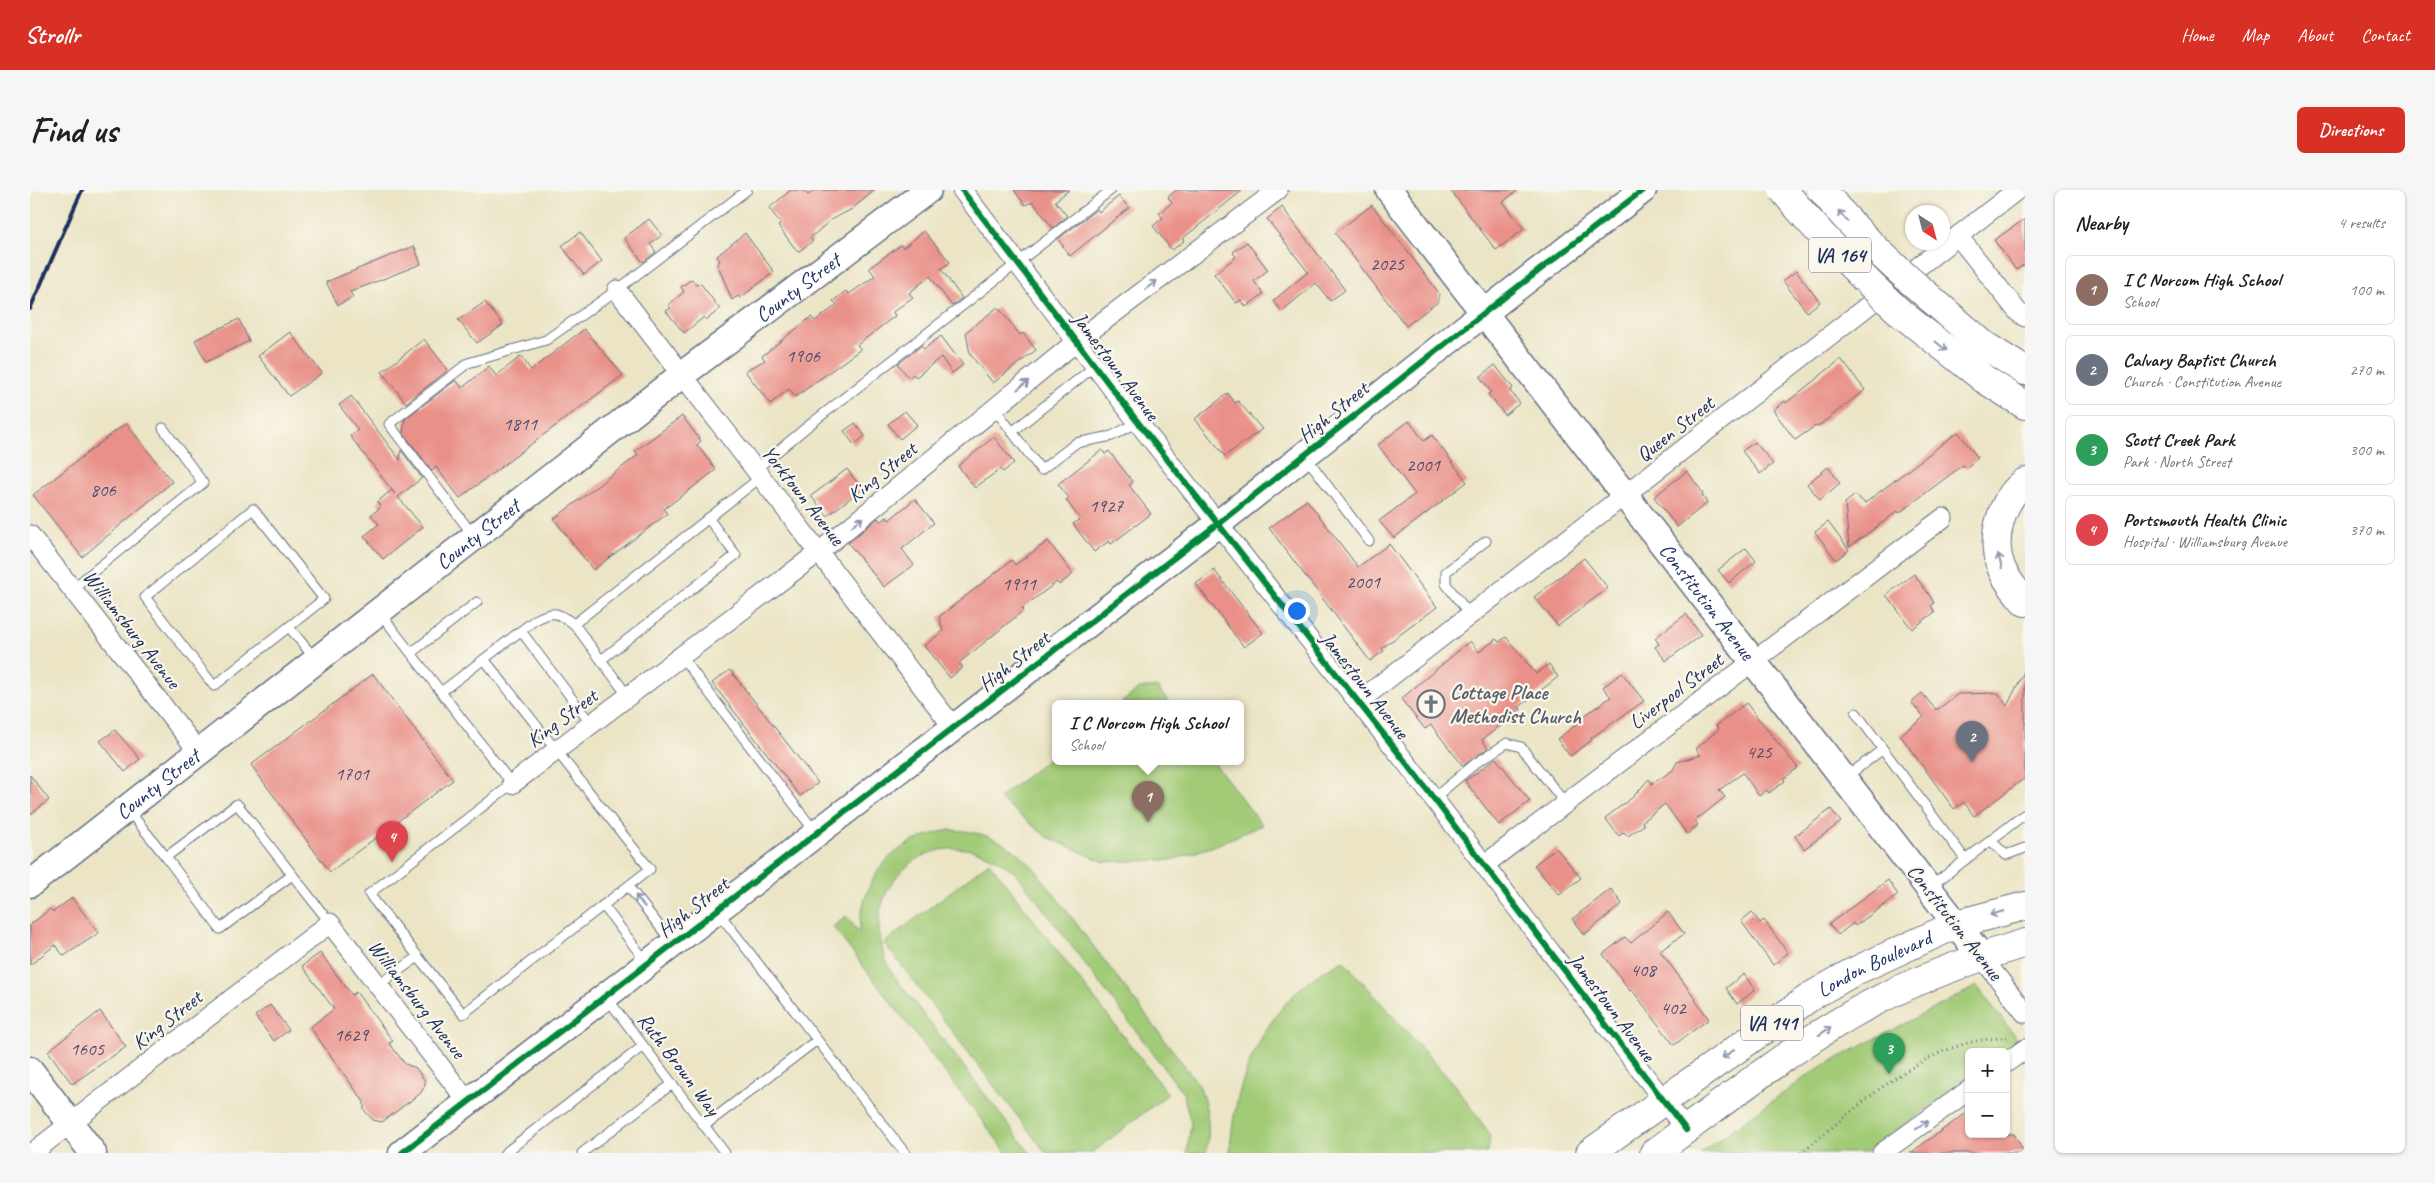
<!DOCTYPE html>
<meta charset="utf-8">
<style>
:root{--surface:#fff;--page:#f6f6f6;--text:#202124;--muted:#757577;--line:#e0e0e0;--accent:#d93025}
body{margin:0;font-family:Caveat,sans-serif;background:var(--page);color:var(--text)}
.controls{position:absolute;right:15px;bottom:15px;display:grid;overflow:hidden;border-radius:8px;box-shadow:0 1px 4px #0004}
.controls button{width:45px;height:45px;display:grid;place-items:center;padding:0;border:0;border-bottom:1px solid var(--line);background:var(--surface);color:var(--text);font:25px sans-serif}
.compass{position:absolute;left:1875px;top:15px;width:45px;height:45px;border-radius:50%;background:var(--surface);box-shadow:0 1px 4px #0004;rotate:144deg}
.you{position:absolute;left:1266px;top:420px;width:18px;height:18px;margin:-12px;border:4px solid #fff;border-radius:50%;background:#1a73e8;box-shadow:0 0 0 8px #1a73e833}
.badge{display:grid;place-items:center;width:32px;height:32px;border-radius:50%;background:var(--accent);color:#fff;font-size:16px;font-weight:700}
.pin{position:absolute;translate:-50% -41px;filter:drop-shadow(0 1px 2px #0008)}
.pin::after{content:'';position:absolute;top:26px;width:18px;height:15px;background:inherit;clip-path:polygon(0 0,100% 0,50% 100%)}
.popup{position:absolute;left:1022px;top:510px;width:192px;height:65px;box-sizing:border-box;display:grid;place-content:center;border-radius:8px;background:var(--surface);filter:drop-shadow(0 1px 4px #0005);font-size:16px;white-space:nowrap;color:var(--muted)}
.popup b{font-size:19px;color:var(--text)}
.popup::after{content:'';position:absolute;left:50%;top:100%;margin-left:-10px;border:10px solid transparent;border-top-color:var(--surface)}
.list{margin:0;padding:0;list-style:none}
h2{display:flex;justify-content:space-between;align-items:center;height:65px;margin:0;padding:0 20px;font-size:21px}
h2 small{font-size:16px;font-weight:400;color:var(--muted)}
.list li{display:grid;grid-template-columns:32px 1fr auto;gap:15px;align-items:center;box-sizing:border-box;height:70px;margin:0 10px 10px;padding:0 10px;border:1px solid var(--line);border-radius:8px}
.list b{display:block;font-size:19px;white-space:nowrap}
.list p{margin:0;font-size:16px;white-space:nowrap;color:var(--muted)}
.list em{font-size:16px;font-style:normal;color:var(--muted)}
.map{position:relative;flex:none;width:1995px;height:963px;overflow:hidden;border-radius:8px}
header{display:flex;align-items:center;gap:30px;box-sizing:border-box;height:70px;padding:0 25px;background:var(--accent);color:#fff}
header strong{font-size:24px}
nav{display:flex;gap:28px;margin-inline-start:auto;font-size:18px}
.intro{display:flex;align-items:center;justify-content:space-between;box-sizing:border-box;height:120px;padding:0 30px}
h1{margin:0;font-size:35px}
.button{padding:12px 22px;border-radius:8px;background:var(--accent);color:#fff;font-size:18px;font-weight:700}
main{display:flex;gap:30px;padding:0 30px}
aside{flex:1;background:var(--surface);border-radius:8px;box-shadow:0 1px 4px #0004}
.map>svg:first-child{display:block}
.green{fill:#a2cb77;stroke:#5e7d6a}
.building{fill:#e99189}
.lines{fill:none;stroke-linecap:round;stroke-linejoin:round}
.lane-casing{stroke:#646f82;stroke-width:11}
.street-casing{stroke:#646f82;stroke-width:21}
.secondary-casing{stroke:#646f82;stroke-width:29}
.primary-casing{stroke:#646f82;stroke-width:30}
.highway-casing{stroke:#646f82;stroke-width:30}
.path{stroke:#646f82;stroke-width:3;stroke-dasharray:1 4;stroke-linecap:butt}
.lane{stroke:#fff;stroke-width:9}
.street{stroke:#fff;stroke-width:19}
.secondary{stroke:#fff;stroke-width:26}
.primary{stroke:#fff;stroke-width:28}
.highway{stroke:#fff;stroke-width:28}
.rail{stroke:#1b2f5e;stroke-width:4}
.highway-bridge-casing{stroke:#646f82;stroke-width:30;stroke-linecap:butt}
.highway-bridge{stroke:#fff;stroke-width:28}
.cycleway-casing{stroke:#fbf7ec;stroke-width:9}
.cycleway{stroke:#00873e;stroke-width:6}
.oneway{stroke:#8d97ae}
.labels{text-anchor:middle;stroke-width:4.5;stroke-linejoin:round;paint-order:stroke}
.number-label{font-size:19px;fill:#4e4869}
.shield{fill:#fbf7ec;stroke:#5e6b89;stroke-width:1}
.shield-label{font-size:20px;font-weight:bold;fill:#1b2f5e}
.street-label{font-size:21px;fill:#1b2f5e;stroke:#fbf7ec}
.worship-label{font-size:21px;font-weight:bold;fill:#5b616d;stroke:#fbf7ec;text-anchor:start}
</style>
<header>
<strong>Strollr</strong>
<nav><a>Home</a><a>Map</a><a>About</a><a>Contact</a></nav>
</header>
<div class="intro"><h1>Find us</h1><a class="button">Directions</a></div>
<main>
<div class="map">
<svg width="1995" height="963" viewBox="0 0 1995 963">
<rect width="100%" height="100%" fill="#fbf7ec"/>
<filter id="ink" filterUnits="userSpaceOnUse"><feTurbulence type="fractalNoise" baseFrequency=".02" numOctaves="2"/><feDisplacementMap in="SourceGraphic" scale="10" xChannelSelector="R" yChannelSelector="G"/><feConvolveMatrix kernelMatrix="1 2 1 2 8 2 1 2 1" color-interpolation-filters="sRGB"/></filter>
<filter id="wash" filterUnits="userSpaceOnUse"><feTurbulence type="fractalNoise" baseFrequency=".0096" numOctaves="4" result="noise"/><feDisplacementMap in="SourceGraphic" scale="20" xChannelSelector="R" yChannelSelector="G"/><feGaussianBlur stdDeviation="1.12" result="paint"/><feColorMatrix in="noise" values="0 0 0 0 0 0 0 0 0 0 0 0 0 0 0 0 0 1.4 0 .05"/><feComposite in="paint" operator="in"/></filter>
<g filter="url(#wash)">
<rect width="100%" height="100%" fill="#ebe5c6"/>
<path class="green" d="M1110,498h18l11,15h-48z
M1025,564l1,7h157l49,64 -48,21 -42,14 -68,2 -57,-25 -48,-39z
M920,640c35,1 59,12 84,38l165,217c9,23 12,44 7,68h-19l4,-30 -8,-30 -163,-215c-73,-76 -181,8 -126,98l136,177h-23l-174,-226 13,-11 13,16c4,-58 33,-92 91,-102z
M959,672l179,232 -76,59h-46l-162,-210z
M1313,770l113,127 34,47 -2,19h-258c2,-53 21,-112 58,-152 15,-18 35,-30 55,-41z
M1947,796l37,49 4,9 -12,8h-37v27l-104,74h-165l117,-84z"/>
<g id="blocks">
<path class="building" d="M761,0h12l5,5 7,-5h60l-23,19 -21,11 -21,18 3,3 -15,11 -20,-26 3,-2 -12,-16z
M984,0h55l-14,11 12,15 -14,12 -20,-26 -8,3z
M1146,0h67l-61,49 2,2 -12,9 -19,-24 10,-8 -4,-5 13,-10 -4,-6z
M1420,0h68l-15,12 21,27 -28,21z
M1089,6l10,12 -59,48 -12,-17 39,-30 2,3z
M1342,15l67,88v8l-33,25 -71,-93z
M1252,17l63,83 -15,11 -14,-18 -34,28 -9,-10 35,-29 -41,-53z
M619,29l13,16 -12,9 6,8 -13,10 -19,-24z
M1995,29v45l-9,6 -22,-30z
M894,41l26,31 -9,7 21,29 -10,8 -22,-30 -21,17 4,4 -20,15 2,4 -38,29 4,4 -66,48 -6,-8 -19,15 -25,-33 20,-11 -3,-4 49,-39 4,4 22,-16 -4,-4 13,-10 3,3 26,-18 -6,-8 32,-23 2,3z
M550,42l22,29 -18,14 -22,-29z
M715,43l29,39 -34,26 -2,-2 -6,4 -15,-37 3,-2 -3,-5z
M1217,52l21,28 -14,11 9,13 -17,13 -5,-7 -5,3 -22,-29 22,-17 -3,-5z
M384,56l7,18 -71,28 3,5 -15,8 -12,-23z
M1766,81l24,31 -13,10 -24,-31z
M662,89l4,6 5,-1 19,25 -14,11 -2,-3 -20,16 -18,-22 5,-3 -3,-3 16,-13 -3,-5z
M455,112l18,23 -26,18 -19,-23z
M968,117l22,28 3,-2 13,17 -43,33 -23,-29 -4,-22z
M209,129l10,22 -43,21 -11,-22z
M554,139l39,46 -163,123 -24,-31 -4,4 -29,-38 2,-14 51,-39 6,8 27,-22 7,10 25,-20 10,14z
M260,142l32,41 -33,23 -31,-40z
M911,146l22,29 -11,8 -11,-16 -25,20 -3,-3 -4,4 -11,-14 23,-18 3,3z
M394,149l24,31 -42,33 -24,-31z
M1811,169l24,31 -48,37 -2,-1 -20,14 -22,-30 12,-9 1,2z
M1465,175l18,23 -3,3 10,12 -15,12 -17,-21 3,-2 -11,-15z
M1198,203l7,10 3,-2 24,28 -37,27 -30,-37z
M321,206l49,64 1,-10 21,28 -24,19 25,30 -40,32 -19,-23 15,-12 -8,-9 10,-8 -4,-5 15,-12 3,4 -45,-58 8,-6 -19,-25z
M875,221l12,14 -17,14 -12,-15z
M652,226l19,25 -4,4 19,25 -52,39 3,5 -74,56 -39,-51 84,-64 -3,-4z
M1379,231l15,20 8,-6 35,47 -73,56 -15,-17 36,-27 -37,-49z
M96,233l46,59 -90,75 -49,-62z
M825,233l10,13 -11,9 -10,-14z
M1928,242l20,26 -12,10 -3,-3 -64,48 -1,-2 -49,36 -4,-44 10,-8 10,8z
M964,247l20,26 -11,9 -3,-3 -25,19 -17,-22z
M1725,252l18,22 -13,10 -18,-23z
M1072,260l3,4 4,-3 24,31 -4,3 22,29 -40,30 -2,-3 -15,11 -21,-28 7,-5 -14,-19 3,-2 -11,-14z
M1798,277l12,16 -20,17 -13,-16z
M817,279l15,20 -35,27 -16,-20z
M1657,281l16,22 -1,2 5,8 -30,24 -23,-30z
M885,309l19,24 -32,26 12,16 -30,22 -36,-44 30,-25 3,4 6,-5 2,3z
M1277,310l51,67 31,-23 48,63 -55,41 2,3 -14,10 -101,-133z
M1798,332l21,28 -13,10 -21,-28z
M1018,351l25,33 -14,11 -2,-3 -35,26 2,2 -65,53 4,4 -13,11 -26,-32 19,-15 -4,-14 73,-57 3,5z
M1716,358l10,13 -27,22 -11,-13z
M1554,368l24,30 -50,38 -24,-29z
M1184,380l49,63 -19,14 -48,-63z
M1884,384l16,22 4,7 -3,3 4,6 -23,17 -26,-34z
M1656,424l15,21 -35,26 -11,-14 4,-3 -4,-6z
M1476,447l30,37 13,-10 9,13 -39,30 2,2 -39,31 6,8 -25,18 -32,-41 -6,4 -24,-30 69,-58 9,11 17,-13 3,3z
M700,480l88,113 -18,13 -88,-113z
M1995,480v108l-51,38 -10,-14 -10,7 -54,-74 24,-18 -13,-15 11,-9 13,16h3l20,-15 40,-1 9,13z
M1592,483l22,28 -53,37 1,2 -22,16 -13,-17 25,-19 -1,-2 30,-21 -8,-10z
M343,484l80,106 -123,92 -79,-107z
M1716,513l52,65 -15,11 2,2 -16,12 -2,-3 -8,6 -16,-23 -24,17 6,7 -30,24 3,4 -11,9 -22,-30 -23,18 2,3 -16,11 -4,-4 -5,4 -14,-18 28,-21 16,-18 3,5 21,-14 4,-8 24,-7 -5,-6 23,-20 -3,-3z
M85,540l25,29 -15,13 -25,-31z
M1466,568l34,43 -31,24 -34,-44z
M0,585l19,25 -19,15z
M1801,619l10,13 -37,27 -9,-13z
M1526,658l25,30 -22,17 -25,-30z
M1858,690l10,15 -43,31 -2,-3 -15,12 -9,-11z
M1581,699l11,15 -38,31 -12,-16z
M42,708l27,35 -35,23 -9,-11 -25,20v-40l20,-16 3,3z
M1638,722l16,22 -24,17 36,48 -1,1 14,19 -35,26 -42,-55 -2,1 -27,-37 22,-17 6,6z
M1722,722l8,11 4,-3 24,33 -15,12 -32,-44z
M290,763l32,42 4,-3 37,49 -4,2 16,21 11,4 9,13v4l-4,8 -39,29 -9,-2 -9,-10v-8l-54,-75 24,-18 -32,-43z
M1714,784l11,16 -18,14 -11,-16z
M240,815l19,25 -15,11 -19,-25z
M70,821l26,36 -54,37 -24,-33z
M1939,921v23h45l11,19h-115z"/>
</g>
</g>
<g filter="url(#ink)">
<use href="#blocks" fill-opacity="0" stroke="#646f82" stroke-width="1"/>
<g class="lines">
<g class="lane-casing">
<path id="lane" d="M965,219l46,61 35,-27 36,-7 26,-14
M982,242l83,-66
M1276,267l63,84
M725,280l53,-44 303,-236
M223,319l71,90 -110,87 -69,-89z
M443,345l-84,-111 79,-61 78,-23 71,-50 130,-100
M43,398l130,-105 -40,-55
M350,423l132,171 -143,110 94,120 187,-145 -166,-210
M1440,425l-24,-31v-12l40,-31
M544,434l54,72
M259,437l27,33
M491,441l70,93
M381,463l66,-51
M651,466l135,177
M571,470l135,-105 -28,-37
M411,502l94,-72c18,-10 22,-8 39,4l187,-147
M1826,523l109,146
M1815,588l38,-29
M1404,608l42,-35 31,-20 14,4 44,56
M99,621l37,46 71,-53 93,119
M1960,650l16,15 19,-7
M136,667l54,72 72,-54
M598,696l43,55
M1900,697l95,-73
M573,715l44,58
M688,722l187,241
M348,795l40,-28
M577,808l118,155
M674,936l113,-86
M475,963l138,-107
M552,963l90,-69"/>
</g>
<g class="street-casing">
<path id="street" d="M932,0l171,226 282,358 271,356
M1928,46l60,76 7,5
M587,100l337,438
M0,345l168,216
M1328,512l659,-512
M482,594l307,-232 258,-211 201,-151
M1454,675l459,-347
M1951,766l44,57
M1976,873l19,-14
M2,963l298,-230 138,179
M1852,963l87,-63"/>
</g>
<g class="secondary-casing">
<g id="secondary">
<path id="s1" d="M1359,0l592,766"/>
<path id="s2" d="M0,694l653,-510 245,-184"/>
<path d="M0,880l63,83"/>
<path d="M372,963l817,-630 265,-210 159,-123"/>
</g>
</g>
<g class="primary-casing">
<g id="primary">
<path id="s3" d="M1560,963l223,-158 40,-23 104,-48 68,-18"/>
<path d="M1624,963c61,-44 119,-91 183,-130 58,-36 123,-60 188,-80"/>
</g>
</g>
<g class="highway-casing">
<path id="highway" d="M1899,107l55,48 41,26
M1873,125l81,64 41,26
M1995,292c-24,18 -35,57 -24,85 5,13 15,24 24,35"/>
</g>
<path class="path" d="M1771,963c60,-48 127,-117 209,-115"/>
<use href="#lane" class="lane"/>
<use href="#street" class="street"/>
<use href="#secondary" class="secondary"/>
<use href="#primary" class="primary"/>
<use href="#highway" class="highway"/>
<path class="rail" d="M0,119l52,-119"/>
<g class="highway-bridge-casing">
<path id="highway-bridge" d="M1753,0c37,45 77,86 120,125
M1792,0c32,40 68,74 107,107"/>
</g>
<use href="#highway-bridge" class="highway-bridge"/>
<g class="cycleway-casing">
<path id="cycleway" d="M932,0l171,226 282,358 271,356
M372,963l817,-630 265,-210 159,-123"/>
</g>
<use href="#cycleway" class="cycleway"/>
</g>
<defs><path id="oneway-shaft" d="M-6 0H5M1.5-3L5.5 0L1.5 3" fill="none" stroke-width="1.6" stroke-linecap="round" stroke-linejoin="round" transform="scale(1.25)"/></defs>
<g class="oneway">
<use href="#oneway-shaft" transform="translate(1813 26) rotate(-130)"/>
<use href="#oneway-shaft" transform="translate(1121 95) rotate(-37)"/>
<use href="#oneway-shaft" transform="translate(1911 156) rotate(39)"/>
<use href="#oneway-shaft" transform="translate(993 195) rotate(-39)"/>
<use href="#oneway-shaft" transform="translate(827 332) rotate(-39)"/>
<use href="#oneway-shaft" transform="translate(1970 371) rotate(-104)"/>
<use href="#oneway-shaft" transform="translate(610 711) rotate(-128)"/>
<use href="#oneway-shaft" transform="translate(1967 723) rotate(165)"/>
<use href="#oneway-shaft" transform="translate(1795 841) rotate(-33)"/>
<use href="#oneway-shaft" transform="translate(1698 864) rotate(145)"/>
<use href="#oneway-shaft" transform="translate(1892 935) rotate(-36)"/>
</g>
</g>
<defs>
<g id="church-ring" transform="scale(1.4375)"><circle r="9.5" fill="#fbf7ec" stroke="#6b7280" stroke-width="1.5"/><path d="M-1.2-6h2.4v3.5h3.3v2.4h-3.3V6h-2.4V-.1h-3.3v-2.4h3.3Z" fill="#6b7280"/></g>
</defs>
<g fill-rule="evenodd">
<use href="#church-ring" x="1401" y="514"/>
</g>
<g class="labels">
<g class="number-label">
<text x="1357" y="80">2025</text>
<text x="773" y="172">1906</text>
<text x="490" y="240">1811</text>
<text x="1393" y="281">2001</text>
<text x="73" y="306">806</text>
<text x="1076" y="322">1927</text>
<text x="1333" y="398">2001</text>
<text x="989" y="400">1911</text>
<text x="1729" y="568">425</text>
<text x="322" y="590">1701</text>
<text x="1613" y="786">408</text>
<text x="1643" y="824">402</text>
<text x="321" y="851">1629</text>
<text x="57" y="865">1605</text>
</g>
<g class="shield">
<rect x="1779" y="47.5" width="62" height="35" rx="4"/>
<rect x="1711" y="815.5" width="62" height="35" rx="4"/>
</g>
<g class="shield-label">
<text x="1810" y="72">VA 164</text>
<text x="1742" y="840">VA 141</text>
</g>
<g class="street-label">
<text dy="7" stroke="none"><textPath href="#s2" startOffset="972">County Street</textPath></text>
<text transform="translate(1086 176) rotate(53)" y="7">Jamestown Avenue</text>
<text transform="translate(1303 222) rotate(-39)" y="7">High Street</text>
<text transform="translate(1645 239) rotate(-38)" y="7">Queen Street</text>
<text transform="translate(852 282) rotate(-39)" y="7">King Street</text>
<text transform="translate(773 305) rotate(52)" y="7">Yorktown Avenue</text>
<text dy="7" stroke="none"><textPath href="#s2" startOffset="568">County Street</textPath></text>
<text dy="7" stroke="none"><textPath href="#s1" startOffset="520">Constitution Avenue</textPath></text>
<text transform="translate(102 439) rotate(52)" y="7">Williamsburg Avenue</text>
<text transform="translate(984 471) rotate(-38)" y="7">High Street</text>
<text transform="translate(1335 495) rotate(52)" y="7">Jamestown Avenue</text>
<text transform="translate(1646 501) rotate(-37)" y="7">Liverpool Street</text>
<text transform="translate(532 528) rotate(-37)" y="7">King Street</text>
<text dy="7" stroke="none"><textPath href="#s2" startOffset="162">County Street</textPath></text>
<text transform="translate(663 717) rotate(-38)" y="7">High Street</text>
<text transform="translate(1925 732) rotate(52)" y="7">Constitution Avenue</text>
<text dy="7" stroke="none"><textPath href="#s3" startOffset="342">London Boulevard</textPath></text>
<text transform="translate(387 809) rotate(52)" y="7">Williamsburg Avenue</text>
<text transform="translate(1582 817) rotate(53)" y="7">Jamestown Avenue</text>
<text transform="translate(137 830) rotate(-38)" y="7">King Street</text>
<text transform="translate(649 874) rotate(53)" y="7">Ruth Brown Way</text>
</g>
<g class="worship-label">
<text x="1420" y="509">Cottage Place<tspan x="1420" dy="24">Methodist Church</tspan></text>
</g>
</g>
</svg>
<div class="controls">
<button>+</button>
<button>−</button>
</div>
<svg class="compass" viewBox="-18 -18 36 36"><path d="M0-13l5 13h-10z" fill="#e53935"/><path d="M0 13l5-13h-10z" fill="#757577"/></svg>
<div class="you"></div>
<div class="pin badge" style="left:1118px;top:632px;background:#8d6e63">1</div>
<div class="popup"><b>I C Norcom High School</b>School</div>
<div class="pin badge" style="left:1942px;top:572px;background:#6b7280">2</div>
<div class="pin badge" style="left:1859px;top:884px;background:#2e9e5b">3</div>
<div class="pin badge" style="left:362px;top:672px;background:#e0444e">4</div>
</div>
<aside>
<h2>Nearby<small>4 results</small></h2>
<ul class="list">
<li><span class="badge" style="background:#8d6e63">1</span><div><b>I C Norcom High School</b><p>School</p></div><em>100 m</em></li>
<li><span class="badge" style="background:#6b7280">2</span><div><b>Calvary Baptist Church</b><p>Church · Constitution Avenue</p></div><em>270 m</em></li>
<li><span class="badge" style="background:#2e9e5b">3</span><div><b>Scott Creek Park</b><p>Park · North Street</p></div><em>300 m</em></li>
<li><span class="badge" style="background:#e0444e">4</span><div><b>Portsmouth Health Clinic</b><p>Hospital · Williamsburg Avenue</p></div><em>370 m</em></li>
</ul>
</aside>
</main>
